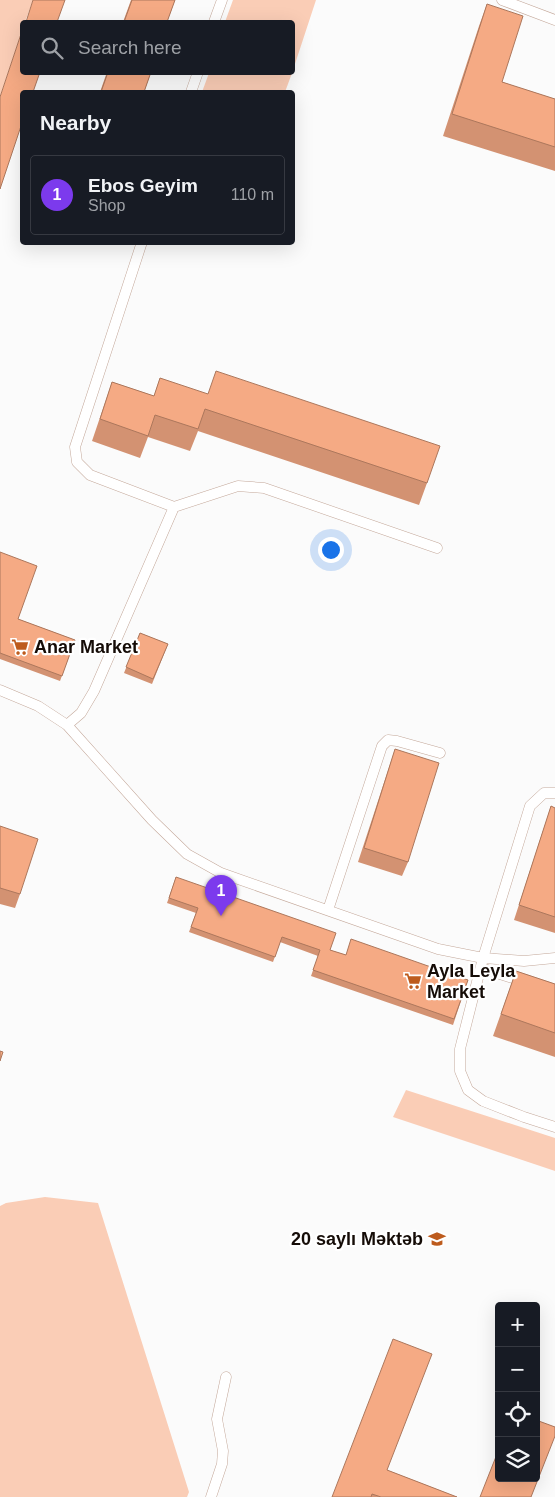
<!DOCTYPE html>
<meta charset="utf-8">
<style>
:root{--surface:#171b24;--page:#242831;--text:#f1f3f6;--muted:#9ea1a6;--line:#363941;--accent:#7c3aed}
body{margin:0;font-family:Arial,sans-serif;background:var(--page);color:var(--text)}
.controls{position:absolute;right:15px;bottom:15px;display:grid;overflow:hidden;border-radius:5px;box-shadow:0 5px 20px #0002}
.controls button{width:45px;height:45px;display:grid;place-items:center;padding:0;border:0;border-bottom:1px solid var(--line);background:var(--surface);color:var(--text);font:25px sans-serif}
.you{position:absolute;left:330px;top:549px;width:18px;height:18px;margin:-12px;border:4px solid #fff;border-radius:50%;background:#1a73e8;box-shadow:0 0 0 8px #1a73e833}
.badge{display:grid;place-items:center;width:32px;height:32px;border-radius:50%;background:var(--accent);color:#fff;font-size:16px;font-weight:700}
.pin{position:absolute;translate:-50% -41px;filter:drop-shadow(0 1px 2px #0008)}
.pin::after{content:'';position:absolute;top:26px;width:18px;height:15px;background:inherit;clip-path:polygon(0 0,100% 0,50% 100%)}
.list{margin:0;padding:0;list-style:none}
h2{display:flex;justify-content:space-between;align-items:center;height:65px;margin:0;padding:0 20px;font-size:21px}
h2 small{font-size:16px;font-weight:400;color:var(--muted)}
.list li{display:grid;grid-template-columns:32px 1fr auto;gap:15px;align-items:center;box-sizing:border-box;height:80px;margin:0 10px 10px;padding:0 10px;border:1px solid var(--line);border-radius:5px}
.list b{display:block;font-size:19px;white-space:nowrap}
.list p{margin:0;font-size:16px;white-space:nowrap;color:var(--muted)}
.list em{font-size:16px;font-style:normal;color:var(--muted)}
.icon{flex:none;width:28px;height:28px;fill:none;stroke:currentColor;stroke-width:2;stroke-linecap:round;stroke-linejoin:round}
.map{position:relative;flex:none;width:555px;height:1497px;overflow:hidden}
.search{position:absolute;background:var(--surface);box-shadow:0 5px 20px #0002;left:20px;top:20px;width:275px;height:55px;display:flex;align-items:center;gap:12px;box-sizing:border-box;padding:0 18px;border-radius:5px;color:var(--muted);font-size:19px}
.panel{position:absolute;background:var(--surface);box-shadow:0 5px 20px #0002;left:20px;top:90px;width:275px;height:155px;border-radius:5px}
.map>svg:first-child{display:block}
.green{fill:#facdb6}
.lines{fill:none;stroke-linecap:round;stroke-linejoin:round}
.service-casing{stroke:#c4a89a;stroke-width:11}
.service{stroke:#fff;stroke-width:10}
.wall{fill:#d39272}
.building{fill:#f5aa84;stroke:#ac775c}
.labels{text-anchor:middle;stroke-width:4.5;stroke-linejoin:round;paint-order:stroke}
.poi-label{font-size:18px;font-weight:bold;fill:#150c07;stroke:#fff;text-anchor:start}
</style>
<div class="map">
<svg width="555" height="1497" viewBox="0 0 555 1497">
<rect width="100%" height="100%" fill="#fbfbfb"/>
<path class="green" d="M0,0h33l-8,22h-3v9l-22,65z
M233,0h83l-23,70 -1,-48h-67z
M209,73v-1l83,1 -7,19h-83z
M406,1090l149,48v33l-162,-54z
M45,1197l53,6 91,289 -2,5h-187v-291l6,-3z"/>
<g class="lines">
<g class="service-casing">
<path id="service" d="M502,0l53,20
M214,22l8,-22
M191,92l7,-20
M142,242l-67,205 2,15 13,13 84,32 64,-21 26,2 173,60
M0,690l38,16 29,19 85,95 35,34 34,19 217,76 45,9 41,3 31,-3
M67,725l14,-12 13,-22 80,-184
M555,793h-11l-14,13 -47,152 -23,91v22l8,19 15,11 41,16 31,10
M328,910l54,-164 6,-6 9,1 43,12
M481,968l44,14
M211,1497l11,-33 1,-13 -6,-32 9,-42"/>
</g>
<use href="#service" class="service"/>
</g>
<path class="wall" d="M131,0h44l-8,22h-44z
M487,4l15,78 53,17v72l-112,-35 36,-110z
M107,72h44l-7,20h-44z
M160,378l267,105 -8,22 -221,-74 -8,20 -42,-14 -8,21 -48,-17 20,-59 42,14z
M0,552l18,67 57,21 -15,41 -60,-22z
M140,633l28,11 -16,40 -28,-11z
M395,749l13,113 -6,14 -44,-14z
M551,806l4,2v125l-41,-13z
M0,826l20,68 -5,14 -15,-4z
M176,877l154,73 16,5 122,25 -15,45 -142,-49 7,-20 -38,-14 -7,20 -84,-30 7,-19 -29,-10z
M516,971l39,13v73l-62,-21z
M387,1470l70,27h-125z"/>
<path class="building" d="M33,0h32l-8,22h-31z
M132,0h43l-8,22h-43z
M487,4l36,12 -21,66 53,17v48l-103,-33z
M22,31v41h18l-7,20h-11v31l-22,66v-92z
M108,72h43l-7,20h-43z
M216,371l224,75 -13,37 -222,-74 -7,20 -43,-14 -7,21 -48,-17 12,-37 42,14 6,-18 48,16z
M0,552l37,14 -19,53 57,21 -13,36 -62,-23z
M140,633l28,11 -15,35 -27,-12z
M395,749l44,14 -31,99 -44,-14z
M551,806l4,2v109l-36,-12z
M0,826l38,13 -18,55 -20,-6z
M176,877l160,56 -6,17 16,5 5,-16 117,41 -14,39 -141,-49 7,-20 -38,-13 -7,20 -84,-30 7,-19 -29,-10z
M516,971l39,13v49l-54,-19z
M0,1051l3,1 -3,9z
M393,1339l39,15 -45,116 70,27h-76l-9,-3 -1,3h-39z
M536,1420l19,7v9l-24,61h-51l19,-48v29h37z"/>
<defs>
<g id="supermarket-bare" transform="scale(1.35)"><path d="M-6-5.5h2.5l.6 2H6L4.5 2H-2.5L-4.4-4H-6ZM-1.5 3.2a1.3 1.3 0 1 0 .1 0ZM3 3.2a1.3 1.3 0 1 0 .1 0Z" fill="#bd5b1d" stroke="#fff" stroke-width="2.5" paint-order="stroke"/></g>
<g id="school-bare" transform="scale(1.35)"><path d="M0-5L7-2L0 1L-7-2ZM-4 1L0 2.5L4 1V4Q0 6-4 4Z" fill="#bd5b1d" stroke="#fff" stroke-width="2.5" paint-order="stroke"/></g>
</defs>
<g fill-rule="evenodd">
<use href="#supermarket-bare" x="20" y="647"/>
<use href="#supermarket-bare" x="413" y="981"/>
<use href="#school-bare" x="437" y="1239"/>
</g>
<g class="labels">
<g class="poi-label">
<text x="34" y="653">Anar Market</text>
<text x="427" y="977">Ayla Leyla<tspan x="427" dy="21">Market</tspan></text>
<text x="423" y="1245" text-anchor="end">20 saylı Məktəb</text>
</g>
</g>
</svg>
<div class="controls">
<button>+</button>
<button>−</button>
<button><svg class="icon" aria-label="locate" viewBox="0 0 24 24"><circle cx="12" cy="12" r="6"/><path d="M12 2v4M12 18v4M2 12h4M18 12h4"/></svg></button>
<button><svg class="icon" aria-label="layers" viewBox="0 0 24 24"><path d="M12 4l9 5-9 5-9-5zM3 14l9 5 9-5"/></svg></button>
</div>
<div class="you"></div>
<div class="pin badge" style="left:221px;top:916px">1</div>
<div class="search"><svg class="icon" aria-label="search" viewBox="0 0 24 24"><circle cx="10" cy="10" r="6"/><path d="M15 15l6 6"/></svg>Search here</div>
<section class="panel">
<h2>Nearby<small></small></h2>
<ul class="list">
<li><span class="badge">1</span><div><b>Ebos Geyim</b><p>Shop</p></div><em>110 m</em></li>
</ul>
</section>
</div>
